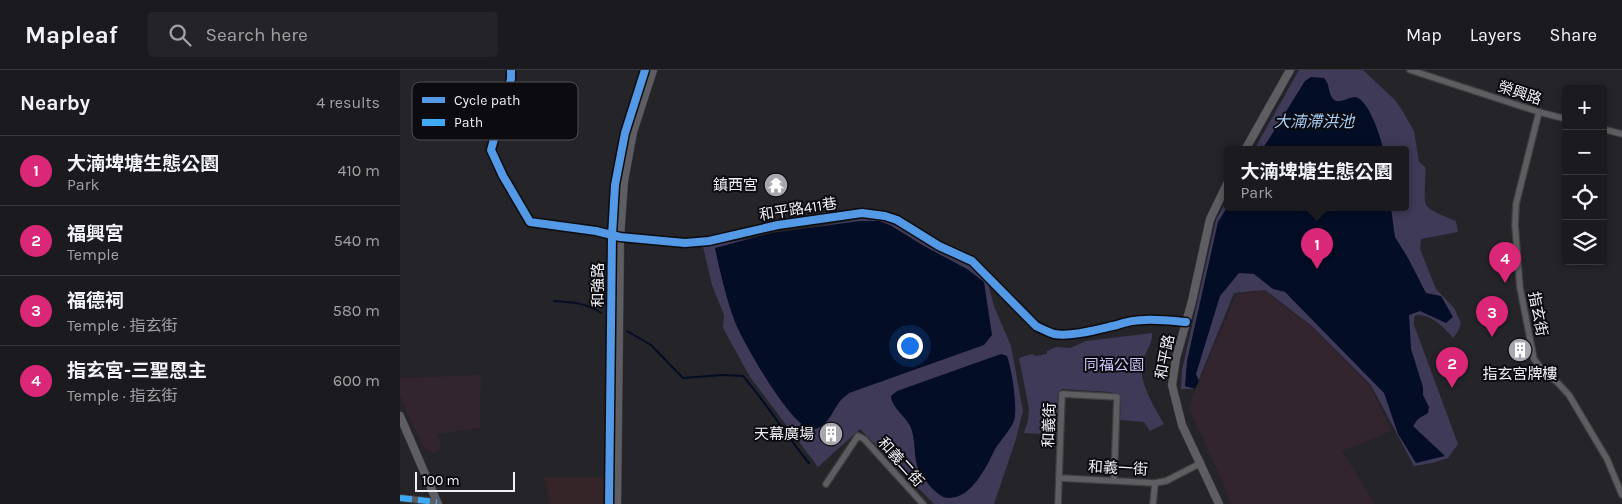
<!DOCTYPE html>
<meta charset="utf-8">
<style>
:root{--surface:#1b1b1f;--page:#242428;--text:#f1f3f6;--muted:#a0a1a4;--line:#39393d;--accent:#db2777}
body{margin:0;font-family:Karla,"Noto Sans TC",sans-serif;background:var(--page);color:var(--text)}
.controls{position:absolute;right:15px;top:15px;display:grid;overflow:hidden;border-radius:5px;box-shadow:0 2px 8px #0003}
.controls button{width:45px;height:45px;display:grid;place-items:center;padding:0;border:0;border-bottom:1px solid var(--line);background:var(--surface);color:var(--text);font:25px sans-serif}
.scale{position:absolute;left:15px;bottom:12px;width:100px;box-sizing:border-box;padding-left:5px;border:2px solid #efeef4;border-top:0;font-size:14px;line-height:18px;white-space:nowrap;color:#efeef4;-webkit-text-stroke:4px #0c0c10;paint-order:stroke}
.you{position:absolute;left:509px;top:275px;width:18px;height:18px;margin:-12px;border:4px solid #fff;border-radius:50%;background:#1a73e8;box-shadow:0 0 0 8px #1a73e833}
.badge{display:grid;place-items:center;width:32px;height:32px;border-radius:50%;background:var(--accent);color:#fff;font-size:16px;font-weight:700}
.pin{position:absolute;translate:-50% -41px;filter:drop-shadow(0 1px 2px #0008)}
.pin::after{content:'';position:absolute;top:26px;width:18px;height:15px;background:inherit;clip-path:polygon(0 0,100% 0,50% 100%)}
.popup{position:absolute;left:824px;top:76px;width:185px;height:65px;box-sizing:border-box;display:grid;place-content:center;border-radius:5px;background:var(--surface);filter:drop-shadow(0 1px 4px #0005);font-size:16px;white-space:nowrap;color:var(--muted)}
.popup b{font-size:19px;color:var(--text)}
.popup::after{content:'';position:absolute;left:50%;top:100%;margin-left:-10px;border:10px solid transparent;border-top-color:var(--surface)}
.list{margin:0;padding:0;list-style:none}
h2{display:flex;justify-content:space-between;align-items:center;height:65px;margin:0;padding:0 20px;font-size:21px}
h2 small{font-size:16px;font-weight:400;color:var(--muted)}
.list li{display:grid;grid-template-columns:32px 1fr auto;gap:15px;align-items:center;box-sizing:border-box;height:70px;padding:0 20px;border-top:1px solid var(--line)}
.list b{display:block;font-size:19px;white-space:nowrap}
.list p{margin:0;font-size:16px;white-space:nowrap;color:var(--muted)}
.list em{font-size:16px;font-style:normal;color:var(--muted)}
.icon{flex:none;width:28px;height:28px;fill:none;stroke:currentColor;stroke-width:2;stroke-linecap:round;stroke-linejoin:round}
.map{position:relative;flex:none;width:1222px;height:434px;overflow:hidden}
header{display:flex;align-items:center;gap:30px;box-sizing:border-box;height:70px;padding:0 25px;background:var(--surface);border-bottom:1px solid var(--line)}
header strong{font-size:24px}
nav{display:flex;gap:28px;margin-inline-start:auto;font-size:18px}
.search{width:350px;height:45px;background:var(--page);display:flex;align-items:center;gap:12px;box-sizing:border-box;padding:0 18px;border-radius:5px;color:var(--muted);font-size:19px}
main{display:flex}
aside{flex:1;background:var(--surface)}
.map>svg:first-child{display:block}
.industrial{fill:#33252e}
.education{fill:#352428}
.green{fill:#3f3a58}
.water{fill:#030d25}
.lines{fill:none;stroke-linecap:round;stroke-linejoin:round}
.stream{stroke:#030d25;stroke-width:2}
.minor-casing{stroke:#3f3f42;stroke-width:8}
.tertiary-casing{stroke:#3f3f42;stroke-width:9}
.minor{stroke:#5e5d61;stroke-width:5.5}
.tertiary{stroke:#5e5d61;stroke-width:8}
.quiet{stroke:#3fa9f5;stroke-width:6;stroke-dasharray:12 6;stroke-linecap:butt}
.cycleway-casing{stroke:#0c0c10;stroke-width:11}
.cycleway{stroke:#5399e6;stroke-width:8}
.labels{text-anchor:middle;stroke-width:4;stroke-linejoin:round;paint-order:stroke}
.street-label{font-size:15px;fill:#efeef4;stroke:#0c0c10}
.poi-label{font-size:15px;fill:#efeef4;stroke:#0c0c10;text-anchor:end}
.park-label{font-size:15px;fill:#cac4f9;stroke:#0c0c10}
.water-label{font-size:16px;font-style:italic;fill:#a8cffb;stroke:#0c0c10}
.key{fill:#0c0c10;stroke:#505054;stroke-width:1}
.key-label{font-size:14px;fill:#efeef4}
</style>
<header>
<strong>Mapleaf</strong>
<div class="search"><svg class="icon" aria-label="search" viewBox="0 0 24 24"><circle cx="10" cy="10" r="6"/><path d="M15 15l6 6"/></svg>Search here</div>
<nav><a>Map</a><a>Layers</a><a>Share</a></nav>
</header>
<main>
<aside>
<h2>Nearby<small>4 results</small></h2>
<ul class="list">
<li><span class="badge">1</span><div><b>大湳埤塘生態公園</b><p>Park</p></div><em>410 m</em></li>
<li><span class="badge">2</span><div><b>福興宮</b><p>Temple</p></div><em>540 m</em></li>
<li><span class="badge">3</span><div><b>福德祠</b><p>Temple · 指玄街</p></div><em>580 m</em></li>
<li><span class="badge">4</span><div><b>指玄宮-三聖恩主</b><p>Temple · 指玄街</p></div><em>600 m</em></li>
</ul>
</aside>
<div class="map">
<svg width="1222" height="434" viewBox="0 0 1222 434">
<rect width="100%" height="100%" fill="#242429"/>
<path class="industrial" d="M864,220l49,38 57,58 21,45 -49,20 33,53h-144l-9,-24 -33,-71 3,-11 44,-103z
M81,305l-1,53 -43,6 4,14 -8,5 -11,-7 -22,-51v-17z"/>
<path class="education" d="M144,407h60l-1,27h-53z"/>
<path class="green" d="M899,0h64l32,30 7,10 12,21 5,31 6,5c2,9 -3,34 2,39 6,7 20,11 29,15l2,11 -37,7 -1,10 16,40 18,19 7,15 -3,8 -5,7c-9,-11 -22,-24 -37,-23l-2,3v7l44,119 -10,14 -16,5 -18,3 -43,-81 -58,-58 -48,-37 -31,3 -39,96h-14l1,-19 34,-150 12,-22v10h178v-58h-152z
M470,147l17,4 81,42 20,21 6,22 17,40 12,65 -8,31 -21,62h-60l-74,-75 -42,38 -68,-90 -27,-49 1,-13 -12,-30 -9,-38z
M752,263c1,12 -9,21 -10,33 -3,17 14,44 22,58l-14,7 -6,-9 -24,-2 1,-17 -2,-8 -9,-3 -48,-3 -3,2 -1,5 -2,39 -32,-2 4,-13 1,-11 -10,-51 13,-4 4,2 11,-2v-3l9,-4 14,1 16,-7z"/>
<path class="water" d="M911,7l13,1c6,6 4,15 9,21 6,6 15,-2 22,-2 13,1 27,42 28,53h-121l43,-69z
M828,136v2h163l4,29 13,21 18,35 15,3 12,21 -7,6 -26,-12 -11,4 2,34 12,38v8l6,12 -1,6 -10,6 -5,7 32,30 -29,7 -18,-29 -14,-41 -99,-101 -12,-3 -19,-15 -15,-1 -19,23 -24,78 3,7 -4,8 -10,-3 2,-25 31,-139z
M460,151h19l11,4 34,21 43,23 17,13 8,53 -8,10 -135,48c-2,2 -6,5 -8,7 -8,9 -14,30 -29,29 -20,0 -69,-87 -77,-107 -9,-24 -15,-50 -20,-74l57,-15z
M601,284l6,2c5,14 11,52 7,65 -4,9 -13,19 -19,28 -9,19 -26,55 -52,48 -9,-5 -18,-16 -23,-25 -7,-11 -4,-28 -8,-41 -3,-13 -21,-23 -21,-35l6,-5z"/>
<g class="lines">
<path class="stream" d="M154,231c17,1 33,2 47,12
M227,261l24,14 32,33 40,-3 20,1c24,28 43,59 66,87"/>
<g class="minor-casing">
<path id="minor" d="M111,0v9l-20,71 12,26 27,46 66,9 24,6 65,6 24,-2 69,-16 84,-12 23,3 12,4 42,26 33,15 64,65c6,3 12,6 18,8 18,3 45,-5 63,-9 21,-8 47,-5 69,-3
M1010,0l129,42 27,7
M1139,42l-23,92 -1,21 5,63 14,71 9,12 14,11 12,13 38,64 15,36
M1203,59l19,5
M659,408l96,5 11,-2 35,-18
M426,414l32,-48 6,3 59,65
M0,428l37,4
M658,434l4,-110 55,3 -3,83
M753,434l2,-21"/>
</g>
<g class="tertiary-casing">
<path id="tertiary" d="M845,80l45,-80
M0,346l38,88
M209,434l3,-268 3,-51 10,-52 20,-63
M217,434l3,-267 4,-56 9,-49 20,-62
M819,434l-37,-79 -10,-40 4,-27 16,-57 18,-82 18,-37"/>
</g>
<use href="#minor" class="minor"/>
<use href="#tertiary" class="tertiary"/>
<path class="quiet" d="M0,428l37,4"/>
<g class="cycleway-casing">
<path id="cycleway" d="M111,0v9l-20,71 12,26 27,46 66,9 24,6 65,6 24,-2 69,-16 84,-12 23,3 12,4 42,26 33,15 64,65c6,3 12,6 18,8 18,3 45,-5 63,-9 21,-8 47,-5 69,-3
M209,434l3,-268 3,-51 10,-52 20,-63"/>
</g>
<use href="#cycleway" class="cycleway"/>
</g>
<defs>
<g id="temple-disc" transform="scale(1.25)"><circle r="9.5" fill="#a8a7ad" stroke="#0c0c10"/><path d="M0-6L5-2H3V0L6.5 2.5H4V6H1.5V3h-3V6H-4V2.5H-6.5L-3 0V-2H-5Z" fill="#fff"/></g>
<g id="building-disc" transform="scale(1.25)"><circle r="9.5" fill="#a8a7ad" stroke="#0c0c10"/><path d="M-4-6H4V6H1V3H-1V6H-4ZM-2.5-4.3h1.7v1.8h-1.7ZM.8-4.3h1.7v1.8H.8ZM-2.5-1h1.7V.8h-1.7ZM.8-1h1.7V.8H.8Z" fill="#fff"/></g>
</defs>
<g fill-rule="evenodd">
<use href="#temple-disc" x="376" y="115"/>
<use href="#building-disc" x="1120" y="280"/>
<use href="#building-disc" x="431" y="364"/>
</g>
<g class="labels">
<g class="street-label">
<text transform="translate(1120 23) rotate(18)" y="5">榮興路</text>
<text transform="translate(398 139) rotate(-9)" y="5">和平路411巷</text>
<text transform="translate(198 215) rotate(-90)" y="5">和強路</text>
<text transform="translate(1138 244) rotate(79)" y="5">指玄街</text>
<text transform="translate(765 287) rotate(-79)" y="5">和平路</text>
<text transform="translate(649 355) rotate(-88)" y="5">和義街</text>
<text transform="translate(501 392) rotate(48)" y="5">和義二街</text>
<text transform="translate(718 398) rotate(3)" y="5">和義一街</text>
</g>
<g class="poi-label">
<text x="358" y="120">鎮西宮</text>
<text x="1120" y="309" text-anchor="middle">指玄宮牌樓</text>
<text x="414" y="369">天幕廣場</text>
</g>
<g class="park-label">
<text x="714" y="300">同福公園</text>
</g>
<g class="water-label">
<text x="914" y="57">大湳滯洪池</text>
</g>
</g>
<rect x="12" y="12" width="166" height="58" rx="8" class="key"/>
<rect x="22" y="27" width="23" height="6" fill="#5399e6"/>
<rect x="22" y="49" width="23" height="7" fill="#3fa9f5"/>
<g class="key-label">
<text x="54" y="35">Cycle path</text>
<text x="54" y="57">Path</text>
</g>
</svg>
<div class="controls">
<button>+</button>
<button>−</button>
<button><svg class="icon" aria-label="locate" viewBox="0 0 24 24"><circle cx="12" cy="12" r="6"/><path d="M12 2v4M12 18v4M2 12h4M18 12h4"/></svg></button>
<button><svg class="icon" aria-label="layers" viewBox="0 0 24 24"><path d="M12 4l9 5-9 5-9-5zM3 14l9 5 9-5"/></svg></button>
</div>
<div class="scale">100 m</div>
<div class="you"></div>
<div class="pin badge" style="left:917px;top:199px">1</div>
<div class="popup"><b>大湳埤塘生態公園</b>Park</div>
<div class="pin badge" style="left:1052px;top:318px">2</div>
<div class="pin badge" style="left:1092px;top:267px">3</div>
<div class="pin badge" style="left:1105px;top:213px">4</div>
</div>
</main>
